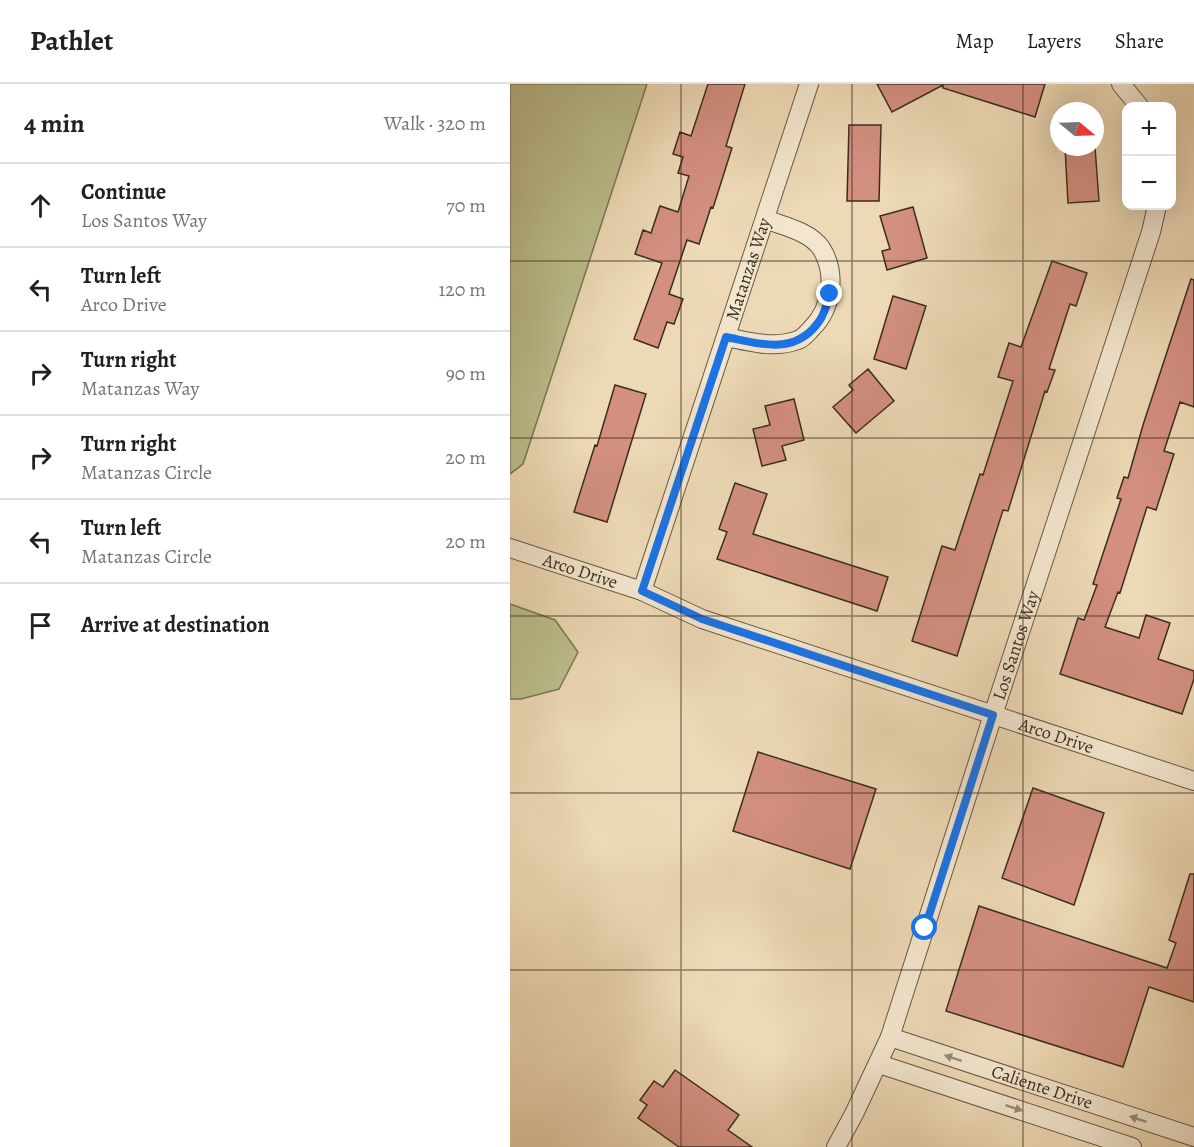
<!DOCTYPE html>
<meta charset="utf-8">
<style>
:root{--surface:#fff;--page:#f2f2f2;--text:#202124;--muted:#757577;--line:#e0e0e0}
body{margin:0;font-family:Alegreya,serif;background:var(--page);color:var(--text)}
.controls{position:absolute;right:18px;top:18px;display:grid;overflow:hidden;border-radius:12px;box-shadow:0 6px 24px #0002}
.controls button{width:54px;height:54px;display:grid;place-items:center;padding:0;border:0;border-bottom:2px solid var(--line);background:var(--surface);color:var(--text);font:30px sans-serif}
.compass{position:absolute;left:540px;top:18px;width:54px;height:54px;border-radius:50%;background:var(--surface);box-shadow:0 6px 24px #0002;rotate:109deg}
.stop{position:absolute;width:18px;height:18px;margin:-14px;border:4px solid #1a73e8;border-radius:50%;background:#fff}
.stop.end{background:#1a73e8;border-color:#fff;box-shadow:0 2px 6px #0008}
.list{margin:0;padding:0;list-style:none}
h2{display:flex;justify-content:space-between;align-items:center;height:78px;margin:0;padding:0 24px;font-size:26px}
h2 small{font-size:20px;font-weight:400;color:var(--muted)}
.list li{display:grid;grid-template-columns:39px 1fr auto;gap:18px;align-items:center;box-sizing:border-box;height:84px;padding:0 24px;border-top:2px solid var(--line)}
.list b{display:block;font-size:22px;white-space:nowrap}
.list p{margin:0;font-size:20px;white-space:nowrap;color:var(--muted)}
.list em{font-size:20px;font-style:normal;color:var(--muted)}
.icon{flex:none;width:33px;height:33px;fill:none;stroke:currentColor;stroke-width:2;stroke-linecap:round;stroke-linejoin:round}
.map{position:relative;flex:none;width:684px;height:1063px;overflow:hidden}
header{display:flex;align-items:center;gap:36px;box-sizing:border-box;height:84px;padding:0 30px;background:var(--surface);border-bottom:2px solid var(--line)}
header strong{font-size:28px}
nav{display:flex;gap:33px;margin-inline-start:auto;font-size:21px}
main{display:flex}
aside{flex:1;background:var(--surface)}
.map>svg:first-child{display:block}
.green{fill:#bbbe8c;stroke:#7b7656;stroke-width:1.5}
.building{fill:#d38f80;stroke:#3b2e1f;stroke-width:1.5}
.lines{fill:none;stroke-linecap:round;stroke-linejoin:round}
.street-casing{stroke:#685944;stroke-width:20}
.street{stroke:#f3e6cf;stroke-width:18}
.oneway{fill:#978a77}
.route{stroke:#1a73e8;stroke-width:8}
.grid{fill:none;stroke:#3b2e1f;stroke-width:1.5;stroke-opacity:0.55}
.labels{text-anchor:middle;stroke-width:4.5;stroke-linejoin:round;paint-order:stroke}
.street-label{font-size:18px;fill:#3b2e1f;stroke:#f3e6cf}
</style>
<header>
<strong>Pathlet</strong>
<nav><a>Map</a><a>Layers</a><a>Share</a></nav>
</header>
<main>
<aside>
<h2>4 min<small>Walk · 320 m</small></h2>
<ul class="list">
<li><svg class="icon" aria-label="ahead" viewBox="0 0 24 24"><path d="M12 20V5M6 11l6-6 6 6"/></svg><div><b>Continue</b><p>Los Santos Way</p></div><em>70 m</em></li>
<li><svg class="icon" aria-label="left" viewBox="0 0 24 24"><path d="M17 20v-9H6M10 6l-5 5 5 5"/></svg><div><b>Turn left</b><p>Arco Drive</p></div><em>120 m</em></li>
<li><svg class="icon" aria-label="right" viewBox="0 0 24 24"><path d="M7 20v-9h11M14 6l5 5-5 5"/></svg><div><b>Turn right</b><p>Matanzas Way</p></div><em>90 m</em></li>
<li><svg class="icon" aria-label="right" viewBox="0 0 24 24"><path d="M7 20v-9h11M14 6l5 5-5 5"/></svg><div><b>Turn right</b><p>Matanzas Circle</p></div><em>20 m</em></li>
<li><svg class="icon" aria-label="left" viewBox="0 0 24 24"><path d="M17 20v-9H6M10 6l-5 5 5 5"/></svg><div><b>Turn left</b><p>Matanzas Circle</p></div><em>20 m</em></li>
<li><svg class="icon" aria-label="arrive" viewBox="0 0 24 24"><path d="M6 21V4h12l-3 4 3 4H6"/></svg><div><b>Arrive at destination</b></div></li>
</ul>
</aside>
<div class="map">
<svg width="684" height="1063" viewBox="0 0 684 1063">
<rect width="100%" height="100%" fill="#edd9b5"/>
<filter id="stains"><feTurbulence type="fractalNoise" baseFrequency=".00333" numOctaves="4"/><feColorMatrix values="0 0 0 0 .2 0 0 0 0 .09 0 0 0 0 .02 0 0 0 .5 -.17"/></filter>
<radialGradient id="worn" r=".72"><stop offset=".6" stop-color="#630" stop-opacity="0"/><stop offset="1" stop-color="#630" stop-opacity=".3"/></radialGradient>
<path class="green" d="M0,0h137l-124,380 -13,10z
M0,520l45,16 23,32 -19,37 -38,10h-11z"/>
<path class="building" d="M198,0h37l-19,62 6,2 -19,60 -2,-1 -12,37 -12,-4 -18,54 14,5 -9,25 -7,-2 -9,26 -24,-9 28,-76 -27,-9 8,-24 8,3 9,-27 18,6 11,-36 -11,-3 5,-16 -10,-3 7,-22 11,4z
M367,0h168l-10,33 -92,-29v-3l-51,27z
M339,41h32l-2,76h-32z
M555,63h30l4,54 -31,2z
M403,123l14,51 -40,12 -5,-19 8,-2 -10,-33z
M542,177l35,12 -11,33 -6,-2 -21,65 6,1 -8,22 -2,-1 -37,120 -5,-1 -46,146 -45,-15 30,-95 13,4 25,-76 3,1 30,-94 -15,-4 11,-34 12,4z
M681,195l3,1v127l-14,-5 -16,49 10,3 -18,56 -9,-3 -27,86 -2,-1 -13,35 34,11 7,-23 24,8 -12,36 36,12v8l-12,35 -122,-40 18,-56 6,2 13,-35 -4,-1 28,-85 -4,-1 7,-21 4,1 15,-53z
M383,212l33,10 -20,63 -32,-10z
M358,285l26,32 -38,32 -23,-26 20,-17 -4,-5z
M105,301l31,9 -39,128 -33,-10 21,-67 2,1z
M284,315l10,41 -22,6 4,14 -24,6 -9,-37 17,-4 -5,-19z
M225,399l32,11 -14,40 135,43 -11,34 -160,-52 10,-27 -8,-3z
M248,668l118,37 -26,80 -117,-38z
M523,704l71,25 -30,92 -72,-27z
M680,790h4v128l-45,-15 -26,80 -177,-56 33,-105 188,62 9,-25 -7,-3z
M165,986l64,45 -11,15 24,17h-73l-41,-29 9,-13 -7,-5 14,-19 9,6z"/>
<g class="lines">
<g class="street-casing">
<g id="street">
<path d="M611,0l18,22"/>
<path d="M216,253c25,5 48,12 72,3 6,-2 10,-8 14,-12 20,-20 25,-55 9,-80 -12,-17 -38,-22 -56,-29"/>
<path id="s1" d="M0,464l132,43 60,28 492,162"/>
<path id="s2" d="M132,507l167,-507"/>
<path id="s3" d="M380,953l304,100"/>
<path d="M369,980l253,83"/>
<path id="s4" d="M326,1063l18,-33 36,-77 103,-322 158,-483 6,-26"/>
</g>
</g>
<use href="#street" class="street"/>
</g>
<defs><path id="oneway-solid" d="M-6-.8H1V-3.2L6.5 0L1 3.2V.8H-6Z" transform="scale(1.5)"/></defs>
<g class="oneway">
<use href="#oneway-solid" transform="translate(443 974) rotate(-162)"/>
<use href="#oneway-solid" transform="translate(504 1024) rotate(18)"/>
<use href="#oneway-solid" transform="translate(628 1035) rotate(-162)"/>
</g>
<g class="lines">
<path class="route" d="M320,210c-3,8 -5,19 -10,26 -24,36 -58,24 -94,17l-84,254 60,28 291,96 -68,213"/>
</g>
<path class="grid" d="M171,0v1063M342,0v1063M513,0v1063M0,177h684M0,354h684M0,532h684M0,709h684M0,886h684"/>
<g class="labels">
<g class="street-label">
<text dy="6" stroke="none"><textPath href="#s2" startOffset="339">Matanzas Way</textPath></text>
<text dy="6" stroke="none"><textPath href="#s1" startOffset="74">Arco Drive</textPath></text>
<text dy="6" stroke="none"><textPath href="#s4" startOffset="534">Los Santos Way</textPath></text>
<text dy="6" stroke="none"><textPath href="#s1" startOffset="578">Arco Drive</textPath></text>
<text dy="6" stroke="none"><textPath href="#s3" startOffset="160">Caliente Drive</textPath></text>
</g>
</g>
<rect width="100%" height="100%" filter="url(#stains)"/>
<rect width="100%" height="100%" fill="url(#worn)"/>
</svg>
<div class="controls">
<button>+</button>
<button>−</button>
</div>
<svg class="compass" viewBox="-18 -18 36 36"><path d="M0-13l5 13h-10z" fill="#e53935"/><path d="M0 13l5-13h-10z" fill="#757577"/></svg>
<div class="stop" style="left:415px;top:844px"></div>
<div class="stop end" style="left:320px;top:210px"></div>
</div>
</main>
